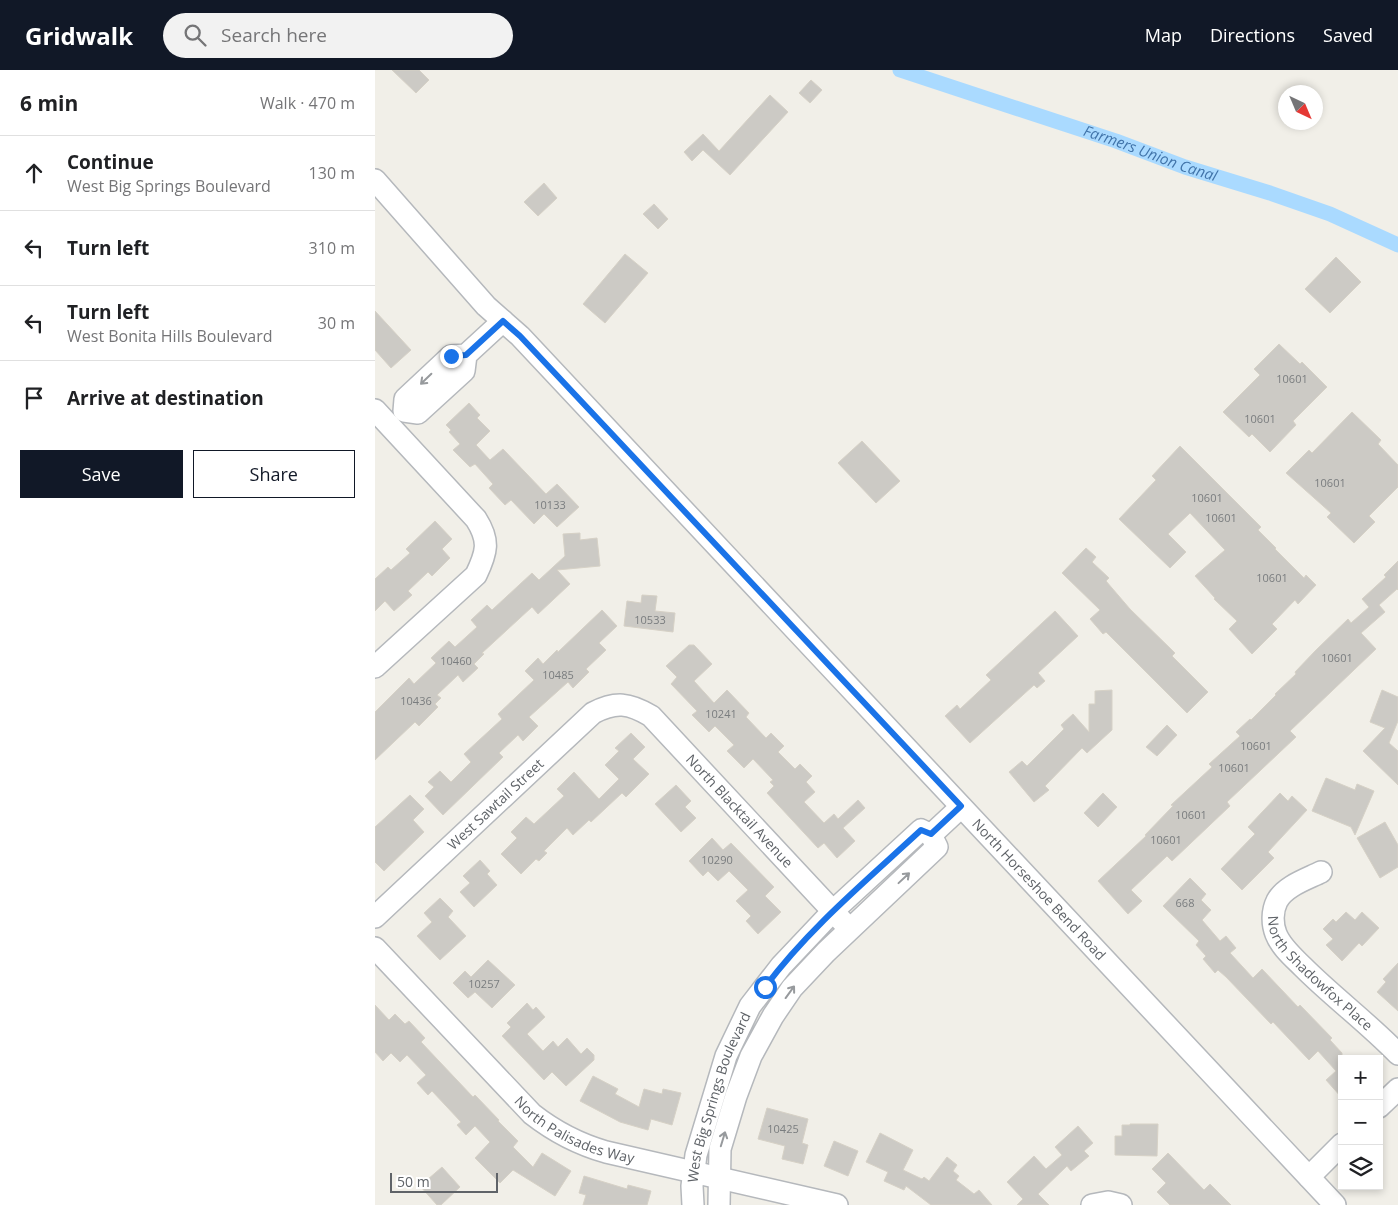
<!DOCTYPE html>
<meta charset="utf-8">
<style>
:root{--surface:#fff;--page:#f2f2f2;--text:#202124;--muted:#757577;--line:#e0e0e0;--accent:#111827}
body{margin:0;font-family:"Open Sans",sans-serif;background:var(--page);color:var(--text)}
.controls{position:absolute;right:15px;bottom:15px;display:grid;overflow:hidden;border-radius:0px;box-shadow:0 2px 8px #0003}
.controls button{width:45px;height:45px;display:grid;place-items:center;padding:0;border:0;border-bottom:1px solid var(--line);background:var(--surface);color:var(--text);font:25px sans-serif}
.compass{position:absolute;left:903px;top:15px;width:45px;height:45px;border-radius:50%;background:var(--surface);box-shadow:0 2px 8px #0003;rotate:136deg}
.scale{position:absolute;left:15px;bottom:12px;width:108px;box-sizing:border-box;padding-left:5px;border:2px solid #5f6368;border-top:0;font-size:14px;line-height:18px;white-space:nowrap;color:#5f6368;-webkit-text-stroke:4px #fff;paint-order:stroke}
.stop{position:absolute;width:15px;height:15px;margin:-11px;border:4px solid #1a73e8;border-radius:50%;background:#fff}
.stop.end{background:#1a73e8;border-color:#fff;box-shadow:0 1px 5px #0008}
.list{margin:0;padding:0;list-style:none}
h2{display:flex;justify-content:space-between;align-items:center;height:65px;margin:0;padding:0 20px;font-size:21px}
h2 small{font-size:16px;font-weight:400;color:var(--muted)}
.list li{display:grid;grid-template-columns:32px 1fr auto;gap:15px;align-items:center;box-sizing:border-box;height:75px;padding:0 20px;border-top:1px solid var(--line)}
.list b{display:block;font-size:19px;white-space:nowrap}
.list p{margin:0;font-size:16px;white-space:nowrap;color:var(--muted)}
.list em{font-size:16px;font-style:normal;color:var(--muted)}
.actions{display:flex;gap:10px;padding:15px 20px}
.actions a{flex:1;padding:11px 0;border:1px solid var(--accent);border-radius:0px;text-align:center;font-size:18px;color:var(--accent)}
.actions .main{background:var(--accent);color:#fff}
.icon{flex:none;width:28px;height:28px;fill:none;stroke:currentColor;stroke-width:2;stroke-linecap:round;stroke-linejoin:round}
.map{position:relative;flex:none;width:1023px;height:1135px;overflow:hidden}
header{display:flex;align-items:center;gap:30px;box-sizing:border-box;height:70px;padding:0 25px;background:var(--accent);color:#fff}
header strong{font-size:24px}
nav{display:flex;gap:28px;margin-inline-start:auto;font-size:18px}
.search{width:350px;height:45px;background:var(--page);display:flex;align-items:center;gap:12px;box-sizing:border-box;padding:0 18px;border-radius:28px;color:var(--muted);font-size:19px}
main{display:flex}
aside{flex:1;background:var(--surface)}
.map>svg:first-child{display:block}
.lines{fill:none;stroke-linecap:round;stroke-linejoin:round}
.canal{stroke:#aadaff;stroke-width:15}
.building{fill:#cccac5;stroke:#d6d1c6}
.minor-casing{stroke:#b5b8bc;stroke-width:24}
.minor{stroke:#fff;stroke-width:21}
.oneway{stroke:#979a9d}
.route{stroke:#1a73e8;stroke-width:6}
.labels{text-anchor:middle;stroke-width:5;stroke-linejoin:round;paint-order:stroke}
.number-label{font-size:11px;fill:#7a7d7f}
.street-label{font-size:14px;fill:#5f6368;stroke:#fff}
.water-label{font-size:15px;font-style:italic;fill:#4174aa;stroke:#fff}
</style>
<header>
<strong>Gridwalk</strong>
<div class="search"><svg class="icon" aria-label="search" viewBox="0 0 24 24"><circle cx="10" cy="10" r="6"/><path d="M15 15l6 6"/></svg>Search here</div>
<nav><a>Map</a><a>Directions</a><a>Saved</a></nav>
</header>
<main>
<aside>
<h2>6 min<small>Walk · 470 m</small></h2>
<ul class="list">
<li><svg class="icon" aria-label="ahead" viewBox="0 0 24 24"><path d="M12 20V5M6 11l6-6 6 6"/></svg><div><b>Continue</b><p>West Big Springs Boulevard</p></div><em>130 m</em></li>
<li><svg class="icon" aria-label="left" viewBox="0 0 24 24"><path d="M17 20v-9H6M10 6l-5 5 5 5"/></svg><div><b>Turn left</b></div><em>310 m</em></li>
<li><svg class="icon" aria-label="left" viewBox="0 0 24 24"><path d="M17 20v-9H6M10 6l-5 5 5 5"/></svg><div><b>Turn left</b><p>West Bonita Hills Boulevard</p></div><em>30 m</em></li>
<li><svg class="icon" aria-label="arrive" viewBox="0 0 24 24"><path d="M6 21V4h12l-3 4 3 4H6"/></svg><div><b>Arrive at destination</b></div></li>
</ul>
<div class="actions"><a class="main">Save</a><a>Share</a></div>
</aside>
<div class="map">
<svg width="1023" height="1135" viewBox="0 0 1023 1135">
<rect width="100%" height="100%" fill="#f1efe8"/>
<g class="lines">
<path class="canal" id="s1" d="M525,0l216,71 69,26 85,26 60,21 68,31"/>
</g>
<path class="building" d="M17,0h27l10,10 -13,13z
M436,10l11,10 -12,13 -11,-10z
M395,25l18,17 -58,63 -27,-25 -11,11 -8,-9 19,-18 16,17z
M169,113l13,15 -19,18 -14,-14z
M279,134l14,15 -10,10 -15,-15z
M250,184l23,19 -43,50 -22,-19z
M961,187l25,25 -31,31 -25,-24z
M0,241l36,39 -20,18 -16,-18z
M904,274l21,20 2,-2 25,25 -34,34 3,4 -26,27 -18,-18 -3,3 -26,-25 37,-37 -6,-6z
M94,333l11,12 -3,3 13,13 -14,14 14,15 13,-11 43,45 11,-10 22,23 -22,20 -13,-13 -10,10 -23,-24 -6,5 -16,-17 4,-4 -18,-20 -5,3 -17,-17 7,-6 -11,-12 2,-2 -5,-5z
M977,342l29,28 -3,4 20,21v22l-29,29 6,6 -21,21 -27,-26 4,-4 -45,-40 23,-23 3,3z
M487,371l38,40 -24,22 -38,-40z
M805,376l81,81 -3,3 18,18 -1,1 29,29 2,-3 10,10 -18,19 -3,-4 -23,24 5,5 -25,25 -23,-25 8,-8 -23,-22 1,-1 -20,-22 30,-26 -35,-37 -22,21 18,18 -16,16 -51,-49 37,-39 -4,-4z
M60,451l17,18 -10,10 8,9 -18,18 -4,-4 -20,19 4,4 -18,16 -9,-10 -10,10v-32l13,-12 3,3 19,-17 -4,-4z
M205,463v7l17,-2 3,28 -43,4 13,14 -32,30 -6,-7 -50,46 2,1 -10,10 4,4 -15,14 -5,-7 -21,20 4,3 -6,6 3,3 -19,19 -4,-4 -40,38v-48l34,-34 5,6 22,-21 -5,-5 18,-17 6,6 22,-20 -6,-7 16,-15 5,5 40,-37 7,7 26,-24 -2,-22z
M711,478l10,9 -4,5 17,16 -3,3 24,28 45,44 -3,3 36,36 -21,21 -81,-81 -3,2 -13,-15 10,-9 -38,-37z
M1023,491v29l-1,-1 -18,16 6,7 -24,21 15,16 -86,82 6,6 -69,65 3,4 -58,55 -5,-5 -36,34 11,11 -14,13 -30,-33 48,-45 -1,-1 28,-29 -2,-1 41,-38 -3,-3 31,-28 -4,-4 14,-13 1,1 25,-25 -1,-1 21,-20 -1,-2 21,-22 32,-31 3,4 18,-16 -7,-8 24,-22 -2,-2z
M267,525l15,1 -2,15 20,2 -2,19 -49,-6 3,-25 14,2z
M227,540l15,16 -18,17 7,7 -20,19 3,3 -16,16 -5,-6 -39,35 9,9 -15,15 -5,-6 -19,18 4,4 -60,58 -18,-19 9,-9 -6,-5 12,-11 11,11 20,-20 -7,-8 38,-35 -4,-5 36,-34 -9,-9 13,-13 5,6 14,-14 1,2z
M680,541l23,25 -40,37 7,8 -8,7 -3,-3 -64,58 -25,-27 12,-11 3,4 31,-29 -5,-5z
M314,575h5l18,19 -18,17 20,22 13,-13 22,23 -3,4 20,21 5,-5 13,13 -6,6 17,17 5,-5 12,12 -6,6 9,10 -11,10 20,21 10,-9 4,5 20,-19 7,8 -22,20 12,13 -18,17 -13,-15 -6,5 -51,-55 7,-7 -4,-4 3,-2 -20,-21 -9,9 -17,-17 7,-6 -19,-19 -6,6 -17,-17 5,-4 -26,-27 6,-7 -11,-11z
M737,620v40l-25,23 -5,-5 -37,38 4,4 -15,12 -25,-30 13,-11 5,5 37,-37 -3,-4 12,-11 16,18v-28h6v-13z
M1007,620l16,7v24l-9,22 9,8v34l-35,-34 22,-23 -15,-6z
M792,655l10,10 -20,21 -11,-9z
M256,663l14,14 -12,12 16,15 -23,23 -4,-4 -31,29 -2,-2 -16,15 -6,-7 -23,23 3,2 -8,8 -3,-2 -15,15 -20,-20 16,-16 -6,-6 15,-15 8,7 30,-28 -7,-7 17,-17 25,27 20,-20 -14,-14 14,-14 -4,-3z
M951,708l29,12 2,-6 17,7 -19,44 -4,-8 -39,-16z
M301,715l15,16 -6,6 11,11 -15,14 -26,-28z
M728,723l14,14 -19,20 -14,-14z
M905,723l8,8 4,-5 15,14 -39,42 6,6 -32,32 -21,-21 34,-35 -7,-7z
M35,725l14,14 -11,11 11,12 -40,39 -9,-9v-35z
M1010,752l13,23v22l-18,11 -23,-40z
M337,768l11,12 8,-7 43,44 -9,9 16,16 -23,22 -12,-13 5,-5 -15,-15 12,-11 -19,-19 -11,10 -10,-10 -5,5 -14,-15z
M105,790l10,11 -3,3 10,11 -23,22 -14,-15 10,-9 -7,-7z
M815,808l16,16 -5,6 10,10 -9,10 18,21 6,-5 10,12 -6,5 23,25 9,-9 36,38 2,-2 32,33 -2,2 12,13v45l-16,-18 10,-9 -18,-20 -9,9 -36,-38 -2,2 -45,-47 -8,-7 -3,3 -12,-14 3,-3 -10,-11 3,-4 -36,-35z
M65,828l13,13 -5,6 18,19 -26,24 -23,-24 15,-14 -8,-9z
M971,842l9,8 7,-8 17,16 -17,18 -3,-3 -17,18 -16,-16 7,-6 -10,-10 10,-10 3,3z
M113,890l27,25 -23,23 -17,-16 -7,6 -15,-15 12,-12 6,6z
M1023,893v48l-21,-19 9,-10 -3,-3z
M152,933l6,7 3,-3 9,10 -18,17 16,17 10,-10 5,6 9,-9 14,16 6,-6 7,7v5l-28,26 -14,-14 -8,8 -42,-44 9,-9 -4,-4z
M0,935l14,15 6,-6 10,10 4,-3 16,17 -4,4 52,55 2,-2 24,25 -1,1 20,20 -5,6 20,20 9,-14 29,18 -16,25 -42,-26 -13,13 -25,-25 15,-16 -15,-16 -9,9 -9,-10 4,-3 -29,-31 -4,4 -11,-12 9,-8 -19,-20 -7,7 -9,-9 -8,8 -8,-9z
M218,1006l25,13 -3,5 24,13 5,-18 18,5 1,-5 18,4 -9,32 -21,-6 -3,11 -28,-8 -40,-21z
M392,1038l41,11 -6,24 6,2 -5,19 -21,-5 3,-13 -27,-7z
M755,1054h28l-1,32 -42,-1v-19h7v-11h8z
M703,1056l15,17 -9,8 5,5 -18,15 -4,-5 -29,28 11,11h-32l6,-6 -16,-17 27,-26 12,13 16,-14 -7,-8z
M505,1063l33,17 -10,20 19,9 2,-2 5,4 18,-24 10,8 -4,6 6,5 -3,4 18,14 5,-4 13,15h-61l-25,-19 -2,4 -20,-9 4,-9 -22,-10z
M459,1071l24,10 -10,25 -24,-10z
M793,1083l36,37 6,-6 21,21h-61l-13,-13 9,-9 -14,-14z
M67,1097l18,20 -19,18h-4l-17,-19z
M209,1106l43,13 1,-4 23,6 -4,14h-64l3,-10 -7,-2z"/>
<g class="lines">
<g class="minor-casing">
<g id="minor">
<path id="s2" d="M0,110l111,126 34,30 815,869"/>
<path d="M91,285l-2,16 -46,42 -14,-2 1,-12 46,-43 15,-1 37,-34"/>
<path d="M0,340l101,109c14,22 11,33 0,56l-101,92"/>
<path d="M556,765l30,-28"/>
<path id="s3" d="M946,802c-14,7 -36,14 -44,29 -5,10 -5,23 -1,33 5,13 17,23 27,33 30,30 65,56 95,87"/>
<path id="s4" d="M0,847l218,-204c23,-12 36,-10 58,3l192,206"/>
<path id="s5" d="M0,878l157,166c23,18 46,30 74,38l231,53"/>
<path d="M1004,1037l19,-18"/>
<path d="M934,1107l33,-33"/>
<path id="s6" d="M318,1135l-1,-19 4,-31 30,-99 24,-50 31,-40 52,-55 88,-81 10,5 6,12 -111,105 -34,36 -19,28 -22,40 -15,40 -16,53 -1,56"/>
<path d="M717,1135l16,-3 13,3"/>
</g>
</g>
<use href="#minor" class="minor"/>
</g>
<defs><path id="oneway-shaft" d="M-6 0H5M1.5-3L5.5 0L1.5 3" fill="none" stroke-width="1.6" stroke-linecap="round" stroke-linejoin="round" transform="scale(1.25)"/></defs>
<g class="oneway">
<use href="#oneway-shaft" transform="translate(51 309) rotate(136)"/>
<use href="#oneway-shaft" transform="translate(529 808) rotate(-43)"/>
<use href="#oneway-shaft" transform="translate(415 922) rotate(-54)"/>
<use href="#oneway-shaft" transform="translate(348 1069) rotate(-73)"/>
</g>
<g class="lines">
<path class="route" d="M76,286l15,-1 37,-34 17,15 441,470 -30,28 -10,-4c-54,50 -112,98 -156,157"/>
</g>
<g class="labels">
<g class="number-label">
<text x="917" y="313">10601</text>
<text x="885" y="353">10601</text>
<text x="955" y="417">10601</text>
<text x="832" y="432">10601</text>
<text x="175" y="439">10133</text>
<text x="846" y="452">10601</text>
<text x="897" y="512">10601</text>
<text x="275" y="554">10533</text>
<text x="962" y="592">10601</text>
<text x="81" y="595">10460</text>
<text x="183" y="609">10485</text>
<text x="41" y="635">10436</text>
<text x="346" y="648">10241</text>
<text x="881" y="680">10601</text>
<text x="859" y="702">10601</text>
<text x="816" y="749">10601</text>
<text x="791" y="774">10601</text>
<text x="342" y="794">10290</text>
<text x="810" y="837">668</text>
<text x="109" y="918">10257</text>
<text x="408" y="1063">10425</text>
</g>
<g class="street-label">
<text dy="5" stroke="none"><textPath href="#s4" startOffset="165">West Sawtail Street</textPath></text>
<text dy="5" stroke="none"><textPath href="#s4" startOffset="490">North Blacktail Avenue</textPath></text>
<text dy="5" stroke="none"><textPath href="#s2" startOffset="972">North Horseshoe Bend Road</textPath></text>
<text dy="5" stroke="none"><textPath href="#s3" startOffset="145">North Shadowfox Place</textPath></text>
<text dy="5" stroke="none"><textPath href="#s6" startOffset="112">West Big Springs Boulevard</textPath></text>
<text dy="5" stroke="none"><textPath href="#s5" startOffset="274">North Palisades Way</textPath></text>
</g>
<g class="water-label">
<text dy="5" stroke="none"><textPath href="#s1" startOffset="264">Farmers Union Canal</textPath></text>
</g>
</g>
</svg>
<div class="controls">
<button>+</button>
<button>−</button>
<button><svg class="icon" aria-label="layers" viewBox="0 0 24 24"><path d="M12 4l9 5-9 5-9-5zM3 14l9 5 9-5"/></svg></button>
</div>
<svg class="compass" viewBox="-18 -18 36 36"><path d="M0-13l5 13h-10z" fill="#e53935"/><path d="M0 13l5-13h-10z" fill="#757577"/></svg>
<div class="scale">50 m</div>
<div class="stop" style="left:390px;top:917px"></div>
<div class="stop end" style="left:76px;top:286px"></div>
</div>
</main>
